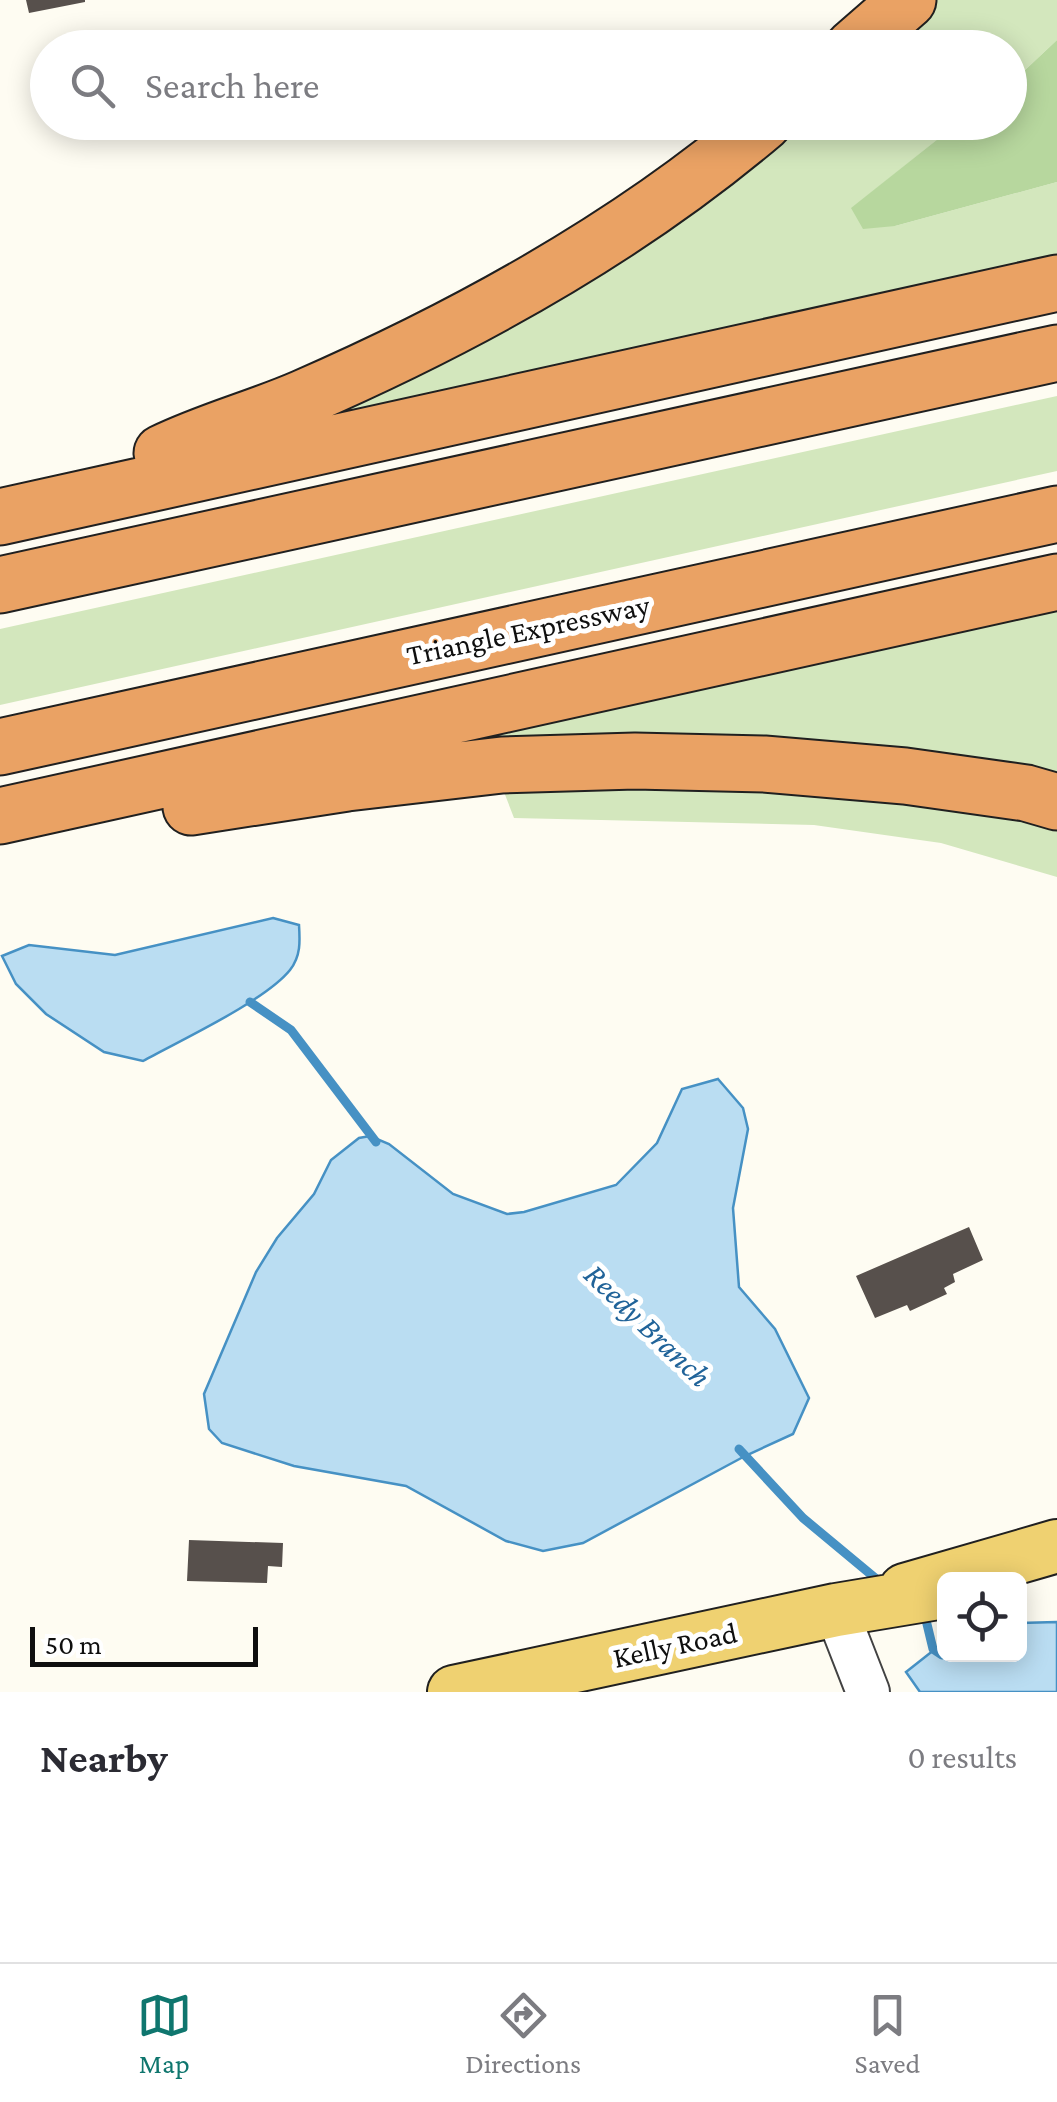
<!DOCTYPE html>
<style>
:root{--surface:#fff;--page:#f7f7f7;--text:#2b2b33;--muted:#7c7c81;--line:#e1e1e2;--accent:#0f766e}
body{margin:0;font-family:"Crimson Pro",serif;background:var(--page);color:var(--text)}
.controls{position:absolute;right:30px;bottom:30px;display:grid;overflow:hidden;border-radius:15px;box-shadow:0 5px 25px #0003}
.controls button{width:90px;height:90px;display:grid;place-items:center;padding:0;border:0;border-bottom:2px solid var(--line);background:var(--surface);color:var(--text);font:50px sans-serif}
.scale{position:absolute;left:30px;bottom:25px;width:228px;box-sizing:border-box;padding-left:10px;border:5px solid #0f0f0f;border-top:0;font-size:28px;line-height:35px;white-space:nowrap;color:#0f0f0f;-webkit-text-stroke:8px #fff;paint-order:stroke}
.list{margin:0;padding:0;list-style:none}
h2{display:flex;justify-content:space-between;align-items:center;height:130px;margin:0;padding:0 40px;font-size:42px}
h2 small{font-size:32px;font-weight:400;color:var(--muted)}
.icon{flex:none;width:55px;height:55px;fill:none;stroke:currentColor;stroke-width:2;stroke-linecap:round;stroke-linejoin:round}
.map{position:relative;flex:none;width:1057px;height:1692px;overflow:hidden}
.search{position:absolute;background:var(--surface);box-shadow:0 5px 25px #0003;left:30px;right:30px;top:30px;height:110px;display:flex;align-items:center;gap:25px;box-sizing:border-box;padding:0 35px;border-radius:55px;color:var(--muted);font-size:38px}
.sheet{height:270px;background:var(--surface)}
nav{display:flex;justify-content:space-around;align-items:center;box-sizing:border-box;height:140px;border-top:2px solid var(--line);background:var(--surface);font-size:28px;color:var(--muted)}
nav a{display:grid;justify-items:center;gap:5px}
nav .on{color:var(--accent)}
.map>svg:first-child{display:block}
.green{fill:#d3e7bd}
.forest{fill:#b7d79e}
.water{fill:#baddf2;stroke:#4691c4;stroke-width:2.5}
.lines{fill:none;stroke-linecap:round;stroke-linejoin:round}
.stream{stroke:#4691c4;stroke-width:9}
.building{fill:#57504c}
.minor-casing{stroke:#424242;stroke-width:46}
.major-casing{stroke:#202020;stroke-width:56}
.highway-casing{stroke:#202020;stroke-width:59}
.minor{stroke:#fff;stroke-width:42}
.major{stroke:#efd171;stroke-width:52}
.highway{stroke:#eaa264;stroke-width:55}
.labels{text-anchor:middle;stroke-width:10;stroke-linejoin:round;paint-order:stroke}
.street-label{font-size:30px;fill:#0f0f0f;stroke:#fff}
.water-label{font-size:32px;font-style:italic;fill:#206399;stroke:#fff}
</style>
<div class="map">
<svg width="1057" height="1692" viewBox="0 0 1057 1692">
<rect width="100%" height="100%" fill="#fefcf2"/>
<path class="green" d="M931,0h126v40l-47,44v-36h-131z
M793,123h165l-106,85 43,18 162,-44v84l-739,165 -9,-18 365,-199z
M1057,396v75l-1057,234v-76z
M1057,601v181l-556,-29 -4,-20z
M765,782l292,39v56l-116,-34 -127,-18 -300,-7 -10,-26z"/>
<path class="forest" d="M1057,40v142l-162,44 -32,3 -12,-21 107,-85 52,-1v-38z"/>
<path class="water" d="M273,918l26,7c1,16 2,31 -9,45 -25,31 -109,70 -147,91l-39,-9 -58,-38 -30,-30 -14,-28 27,-11 86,10z
M718,1079l25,29 5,21 -15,79 6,79 36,42 34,69 -16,36 -48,22 -162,87 -40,8 -37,-10 -100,-55 -112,-20 -72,-23 -13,-14 -5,-35 52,-122 21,-34 37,-44 17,-34 28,-22 11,-2 19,8 64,50 54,20 17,-2 92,-27 41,-42 25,-54z
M1057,1622v70h-137l-14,-20 38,-30v12h76v-31z"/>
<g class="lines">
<path class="stream" d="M250,1002l41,28 85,112
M739,1449l64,69 77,64
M919,1614l7,6 7,29 9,6"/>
</g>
<path class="building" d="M26,0h59v2l-56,11z
M969,1227l14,33 -30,14 2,8 -11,6 3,6 -37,17 -3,-6 -32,13 -19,-42z
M189,1540l94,3 -1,24 -14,-1 -1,17 -80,-2z"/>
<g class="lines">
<g class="minor-casing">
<path id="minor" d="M836,1610l32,82"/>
</g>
<g class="major-casing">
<path id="major" d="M905,1590l152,-44
M454,1692l382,-82 108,-18"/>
</g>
<g class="highway-casing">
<path id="highway" d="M853,48l55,-48
M162,453c45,-22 95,-35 141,-55 163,-71 325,-160 461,-276
M0,517l1057,-234
M0,585l1057,-232
M0,747l1057,-233
M191,807l156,-24 155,-18 133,-4 129,3 141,12 121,17 31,9
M0,816l1057,-234"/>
</g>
<use href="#minor" class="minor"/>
<use href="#major" class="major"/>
<use href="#highway" class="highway"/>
</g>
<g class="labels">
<g class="street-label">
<text transform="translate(528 630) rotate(-12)" y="10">Triangle Expressway</text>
<text transform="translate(675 1645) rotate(-12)" y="10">Kelly Road</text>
</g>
<g class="water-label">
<text transform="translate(648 1325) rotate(44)" y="11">Reedy Branch</text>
</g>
</g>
</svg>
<div class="controls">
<button><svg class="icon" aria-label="locate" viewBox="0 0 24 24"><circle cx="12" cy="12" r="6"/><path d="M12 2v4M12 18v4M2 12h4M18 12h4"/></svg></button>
</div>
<div class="scale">50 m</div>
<div class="search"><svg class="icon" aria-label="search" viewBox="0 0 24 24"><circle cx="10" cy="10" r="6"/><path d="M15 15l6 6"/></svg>Search here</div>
</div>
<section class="sheet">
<h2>Nearby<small>0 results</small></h2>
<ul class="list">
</ul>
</section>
<nav>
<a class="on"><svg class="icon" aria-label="map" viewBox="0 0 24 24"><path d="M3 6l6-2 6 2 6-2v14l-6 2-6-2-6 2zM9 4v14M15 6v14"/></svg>Map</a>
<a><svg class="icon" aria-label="directions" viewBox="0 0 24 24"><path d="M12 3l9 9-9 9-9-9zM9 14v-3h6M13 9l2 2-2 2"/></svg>Directions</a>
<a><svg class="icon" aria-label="saved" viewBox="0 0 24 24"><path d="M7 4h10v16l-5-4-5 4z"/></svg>Saved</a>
</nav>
